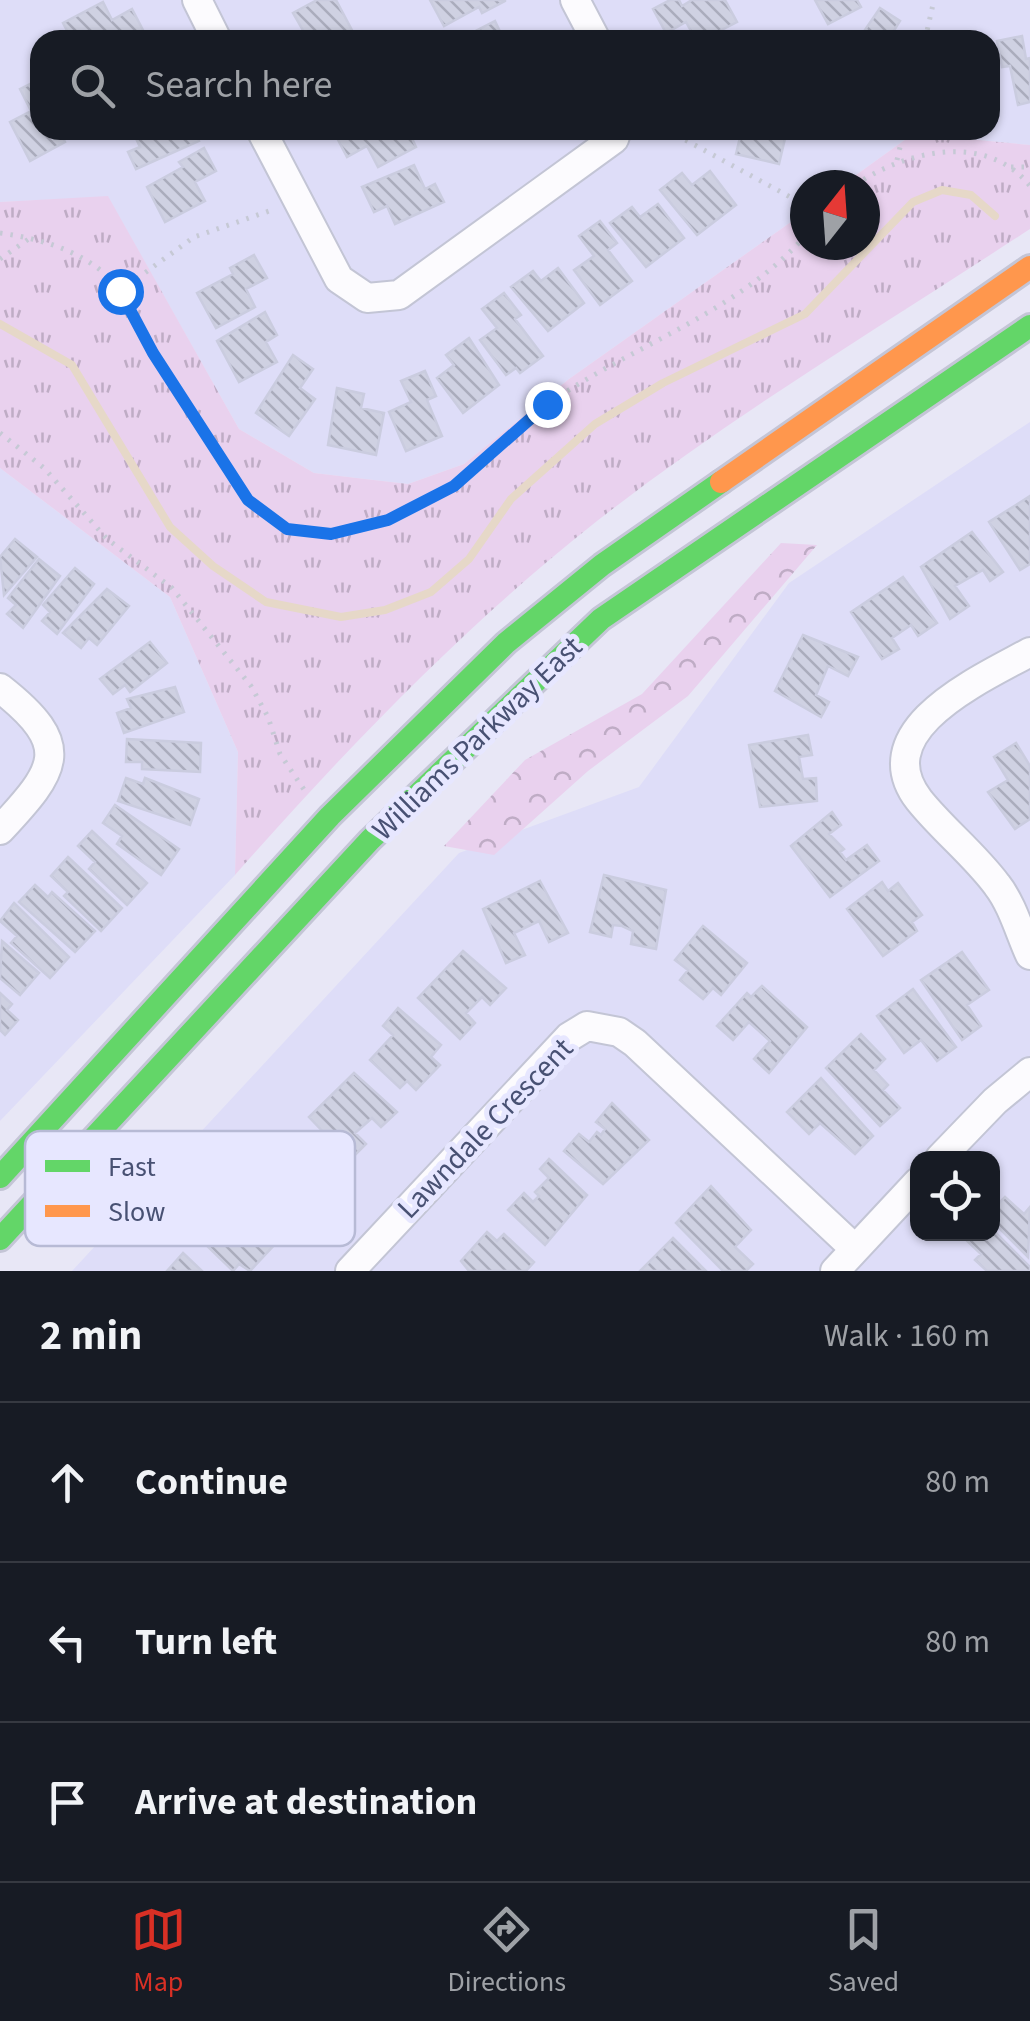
<!DOCTYPE html>
<meta charset="utf-8">
<style>
:root{--surface:#171b24;--page:#20242c;--text:#f1f3f6;--muted:#9ea1a6;--line:#363941;--accent:#d93025}
body{margin:0;font-family:"Source Sans 3",sans-serif;background:var(--page);color:var(--text)}
.controls{position:absolute;right:30px;bottom:30px;display:grid;overflow:hidden;border-radius:20px;box-shadow:0 2px 8px #0004}
.controls button{width:90px;height:90px;display:grid;place-items:center;padding:0;border:0;border-bottom:2px solid var(--line);background:var(--surface);color:var(--text);font:50px sans-serif}
.compass{position:absolute;left:790px;top:170px;width:90px;height:90px;border-radius:50%;background:var(--surface);box-shadow:0 2px 8px #0004;rotate:17deg}
.stop{position:absolute;width:30px;height:30px;margin:-22px;border:8px solid #1a73e8;border-radius:50%;background:#fff}
.stop.end{background:#1a73e8;border-color:#fff;box-shadow:0 2px 10px #0008}
.list{margin:0;padding:0;list-style:none}
h2{display:flex;justify-content:space-between;align-items:center;height:130px;margin:0;padding:0 40px;font-size:42px}
h2 small{font-size:32px;font-weight:400;color:var(--muted)}
.list li{display:grid;grid-template-columns:65px 1fr auto;gap:30px;align-items:center;box-sizing:border-box;height:160px;padding:0 40px;border-top:2px solid var(--line)}
.list b{display:block;font-size:38px;white-space:nowrap}
.list em{font-size:32px;font-style:normal;color:var(--muted)}
.icon{flex:none;width:55px;height:55px;fill:none;stroke:currentColor;stroke-width:2;stroke-linecap:round;stroke-linejoin:round}
.map{position:relative;flex:none;width:1030px;height:1271px;overflow:hidden}
.search{position:absolute;background:var(--surface);box-shadow:0 2px 8px #0004;left:30px;right:30px;top:30px;height:110px;display:flex;align-items:center;gap:25px;box-sizing:border-box;padding:0 35px;border-radius:30px;color:var(--muted);font-size:38px}
.sheet{height:610px;background:var(--surface)}
nav{display:flex;justify-content:space-around;align-items:center;box-sizing:border-box;height:140px;border-top:2px solid var(--line);background:var(--surface);font-size:28px;color:var(--muted)}
nav a{display:grid;justify-items:center;gap:5px}
nav .on{color:var(--accent)}
.map>svg:first-child{display:block}
.residential{fill:#deddf8;fill-rule:evenodd}
.forest{fill:url(#forest-crowns)}
.park{fill:url(#park-tufts)}
.lines{fill:none;stroke-linecap:round;stroke-linejoin:round}
.stream{stroke:#e6d8c8;stroke-width:8}
.building{fill:url(#building-back-hatch);stroke:#caccdf;stroke-width:2.5}
.street-casing{stroke:#c3c5d5;stroke-width:32}
.fast-casing{stroke:#c4c5d6;stroke-width:28}
.slow-casing{stroke:#c4c5d6;stroke-width:28}
.path{stroke:#c6c9d5;stroke-width:5;stroke-dasharray:2.5 8;stroke-linecap:butt}
.street{stroke:#fcfbfe;stroke-width:28}
.fast{stroke:#63d668;stroke-width:22}
.slow{stroke:#ff974d;stroke-width:22}
.route{stroke:#1a73e8;stroke-width:12}
.labels{text-anchor:middle;stroke-width:10;stroke-linejoin:round;paint-order:stroke}
.street-label{font-size:30px;fill:#485173;stroke:#e7e7ff}
.key{fill:#e7e7ff;stroke:#b7bad5;stroke-width:2.5}
.key-label{font-size:28px;fill:#485173}
</style>
<div class="map">
<svg width="1030" height="1271" viewBox="0 0 1030 1271">
<defs>
<pattern id="forest-crowns" width="20" height="18" patternUnits="userSpaceOnUse" patternTransform="scale(2.5)"><rect width="20" height="18" fill="#e9d1ee"/><path d="M2 6a3 3 0 1 1 6 0M12 15a3 3 0 1 1 6 0" fill="none" stroke="#bfacc5"/></pattern>
<pattern id="park-tufts" width="24" height="20" patternUnits="userSpaceOnUse" patternTransform="scale(2.5)"><rect width="24" height="20" fill="#e9d1ee"/><path d="M3 7l-1-3M5 7V3M7 7l1-3M15 17l-1-3M17 17v-4M19 17l1-3" fill="none" stroke="#bfacc5"/></pattern>
<pattern id="building-back-hatch" width="6" height="6" patternUnits="userSpaceOnUse" patternTransform="scale(2.5)"><rect width="6" height="6" fill="#cfd1e2"/><path d="M-1 5l2 2M0 0l6 6M5-1l2 2" fill="none" stroke="#aaacbc"/></pattern>
</defs>
<rect width="100%" height="100%" fill="#e8e7f6"/>
<path class="residential" d="M0,0h1030v145l-117,-11 -71,51h-37v27l-236,167 -105,85 -56,20 -94,-11 -75,-44 -131,-232 -108,5zM40,40h950v90h-950z
M1030,422v849h-958l387,-418 180,-66 150,-204zM918,1158h74v76h-74z
M0,468l170,129 68,155 -3,123 -235,246z"/>
<path class="forest" d="M781,543l36,2 -129,151 -100,75 -94,84 -50,-9 81,-86 117,-66z"/>
<path class="park" d="M913,134l117,11v84c-145,95 -296,185 -433,292 -133,105 -250,227 -362,354l3,-123 -68,-155 -170,-129v-266l108,-6 131,233 75,44 94,11 56,-20 105,-85 236,-167v33h60v-60h-23z"/>
<g class="lines">
<path class="stream" d="M0,324l72,41 98,162 43,39 53,36 75,15 44,-7 46,-18 38,-33 42,-60 84,-75 68,-41 142,-69 108,-112 29,-12 29,5 24,21"/>
</g>
<path class="building" d="M317,0h19l18,34 -12,6h-50l12,-8 -11,-19z
M430,0h75v1l-23,12 -3,-6 -35,19z
M670,0h9l3,6 10,-6h33l12,22 -35,18h-6l-10,-18 -20,11 -13,-24z
M815,0h42l4,7 -33,17z
M103,2l9,18 20,-11 13,25 -12,6h-61l-9,-17z
M880,8l20,13 -12,19h-19l4,-5 -8,-5z
M495,21l9,19h-46z
M1022,36l4,23 4,-1v44l-12,3 -8,-39 -8,1 -5,-26z
M40,79v51h19l6,12 -35,19 -20,-39 21,-11 -11,-22z
M132,130h61l6,11 -63,28 -8,-17 12,-5z
M408,130l8,17 -38,20 -11,-21 -20,11 -12,-23 8,-4z
M729,130h58l-8,34 -43,-10 5,-21z
M204,148l12,23 -21,11 10,19 -40,21 -18,-35 36,-20 -4,-5z
M414,165l11,24 10,-5 9,18 -49,22 -8,-18 -13,6 -12,-25z
M710,171l26,34 -39,30 -37,-45 22,-17 10,12z
M658,204l26,34 -38,29 -36,-44 22,-16 8,10z
M600,221l17,22 -9,7 24,31 -32,24 -26,-35 20,-14 -15,-20z
M254,255l13,23 -21,11 9,18 -39,21 -19,-35 36,-19 -3,-6z
M558,268l26,35 -36,28 -37,-44 22,-16 8,10z
M504,293l17,22 -6,4 28,37 -23,17 -4,-5 -10,7 -26,-35 17,-12 -15,-19z
M265,312l12,23 -11,7 11,20 -38,20 -22,-41z
M469,338l30,47 -36,28 -26,-35 17,-13 -8,-10z
M293,355l20,14 -13,19 15,11 -26,37 -33,-23z
M425,371l11,25 -9,4 15,36 -36,15 -17,-39 22,-10 -10,-21z
M337,388l27,6 -3,14 23,5 -8,42 -48,-10z
M1030,496v68l-10,6 -31,-48z
M972,532l31,40 -13,9 -7,-11 -28,16 14,20 -19,13 -29,-52z
M15,539l22,18 -33,38 -4,-38z
M39,559l21,17 -37,52 -16,-14 9,-9 -8,-7z
M75,568l19,16 -37,50 -15,-13 8,-9 -7,-7z
M903,577l34,46 -19,13 -7,-11 -19,13 7,11 -17,10 -31,-47z
M107,589l22,17 -32,39 -8,-7 -8,10 -18,-15z
M803,635l55,22 -10,19 -20,-10 -12,29 13,7 -8,15 -46,-26z
M150,642l17,21 -37,29 -5,-7 -12,9 -13,-15z
M175,687l9,25 -60,21 -7,-20 14,-5 -4,-9z
M808,735l4,20 -13,2 4,22 13,-1 1,23 -57,6 -11,-62z
M127,739l74,4 -1,29 -58,-3v-7h-16z
M1016,743l14,23v53l-15,10 -27,-37 20,-12 -14,-23z
M126,778l17,6 2,-6 54,21 -9,26 -72,-24z
M115,805l64,44 -18,26 -44,-31 5,-8 -19,-13z
M832,812l9,13 -12,9 15,15 -4,3 6,8 21,-15 12,16 -49,36 -39,-51z
M92,831l55,52 -20,22 -38,-36 6,-7 -17,-16z
M68,857l54,51 -21,23 -37,-35 4,-4 -17,-16z
M604,875l62,15 -10,59 -25,-5 2,-13 -11,-5 -9,-1 -2,12 -21,-5z
M540,881l28,52 -19,9 -10,-21 -25,12 11,22 -19,8 -23,-54z
M882,882l6,9 10,-8 24,32 -10,7 5,9 -34,25 -36,-47z
M35,885l13,12 4,-5 43,39 -20,21 -56,-50z
M14,903l55,54 -19,21 -39,-35 6,-7 -17,-15z
M703,926l44,37 -26,32 -8,-7 -10,11 -23,-19 8,-10 -13,-10z
M2,941l37,32 -19,22 -20,-17z
M463,951l43,37 -16,17 -8,-8 -16,16 9,10 -15,16 -42,-41z
M962,952l27,38 -22,15 14,21 -19,14 -41,-60z
M762,986l45,41 -38,46 -15,-14 16,-18 -21,-19 -16,18 -16,-14 30,-33 4,4z
M913,989l43,58 -19,14 -16,-21 -17,13 -27,-37z
M0,993l12,11 -5,6 11,10 -13,15 -5,-5z
M398,1008l43,37 -10,12 9,8 -24,25 -9,-9 -7,7 -30,-28 23,-25 -10,-9z
M861,1034l24,25 -11,11 14,15 -5,5 17,18 -20,18 -54,-58z
M354,1073l43,39 -16,15 -9,-9 -17,15 11,11 -16,16 -41,-43z
M821,1078l52,58 -18,18 -35,-31 -11,11 -22,-22z
M612,1103l37,37 -46,44 -39,-33 15,-17 10,8 8,-10 4,3 4,-6 -9,-7z
M549,1159l38,36 -42,50 -37,-35 16,-17 9,9 6,-6 -4,-4 14,-14 -9,-9z
M711,1186l40,44 -16,17 18,17 -7,7h-23l-47,-48z
M1005,1197l19,17 6,-7 -2,50 -36,-36v-11z
M243,1198l31,29 -6,7 9,8 -27,29 -11,-7 -6,7 -31,-30z
M992,1229l38,38v4h-43l-12,-11 6,-6 -18,-17 29,-3z
M487,1232l10,9 7,-7 30,28 -8,9h-57l-8,-10z
M673,1238l33,33h-66z
M183,1253l19,18h-35z"/>
<g class="lines">
<g class="street-casing">
<path id="street" d="M197,0l20,40
M575,0l21,40
M261,130l78,149 28,19 32,-3 215,-156 3,-9
M1030,652c-49,27 -165,78 -111,148 24,30 55,54 78,85 15,19 23,48 33,70
M0,688c74,58 57,81 0,142
M940,1158l55,-57 35,-29
M350,1271l219,-234 18,-11 32,6 16,11 220,206
M835,1271l83,-89"/>
</g>
<g class="fast-casing">
<path id="fast" d="M0,1177l330,-361 176,-173 96,-78 119,-83
M0,1239l370,-399 231,-221 429,-293"/>
</g>
<g class="slow-casing">
<path id="slow" d="M721,482l309,-215"/>
</g>
<path class="path" d="M925,40l9,-40
M667,130l138,75
M897,160l7,-30
M1011,167h19
M855,185c50,-34 131,-54 175,1
M0,233c35,5 70,14 99,36 26,20 37,54 53,82 18,31 40,59 60,88 12,19 21,41 35,59 51,65 151,25 207,-12 36,-24 62,-60 98,-85 82,-56 186,-89 253,-165
M0,259l30,-21
M120,291l74,-54 81,-28
M0,433l44,35 63,71 65,49 79,98 17,31 12,37 27,40"/>
<use href="#street" class="street"/>
<use href="#fast" class="fast"/>
<use href="#slow" class="slow"/>
</g>
<g class="lines">
<path class="route" d="M120,291l33,62 95,147 39,29 44,5 57,-14 66,-34 93,-82"/>
</g>
<g class="labels">
<g class="street-label">
<text transform="translate(477 738) rotate(-44)" y="10">Williams Parkway East</text>
<text transform="translate(485 1128) rotate(-46)" y="10">Lawndale Crescent</text>
</g>
</g>
<rect x="25" y="1131" width="330" height="115" rx="15" class="key"/>
<rect x="45" y="1160" width="45" height="12" fill="#63d668"/>
<rect x="45" y="1205" width="45" height="12" fill="#ff974d"/>
<g class="key-label">
<text x="108" y="1176">Fast</text>
<text x="108" y="1221">Slow</text>
</g>
</svg>
<div class="controls">
<button><svg class="icon" aria-label="locate" viewBox="0 0 24 24"><circle cx="12" cy="12" r="6"/><path d="M12 2v4M12 18v4M2 12h4M18 12h4"/></svg></button>
</div>
<svg class="compass" viewBox="-18 -18 36 36"><path d="M0-13l5 13h-10z" fill="#e53935"/><path d="M0 13l5-13h-10z" fill="#9ea1a6"/></svg>
<div class="stop" style="left:120px;top:291px"></div>
<div class="stop end" style="left:547px;top:404px"></div>
<div class="search"><svg class="icon" aria-label="search" viewBox="0 0 24 24"><circle cx="10" cy="10" r="6"/><path d="M15 15l6 6"/></svg>Search here</div>
</div>
<section class="sheet">
<h2>2 min<small>Walk · 160 m</small></h2>
<ul class="list">
<li><svg class="icon" aria-label="ahead" viewBox="0 0 24 24"><path d="M12 20V5M6 11l6-6 6 6"/></svg><div><b>Continue</b></div><em>80 m</em></li>
<li><svg class="icon" aria-label="left" viewBox="0 0 24 24"><path d="M17 20v-9H6M10 6l-5 5 5 5"/></svg><div><b>Turn left</b></div><em>80 m</em></li>
<li><svg class="icon" aria-label="arrive" viewBox="0 0 24 24"><path d="M6 21V4h12l-3 4 3 4H6"/></svg><div><b>Arrive at destination</b></div></li>
</ul>
</section>
<nav>
<a class="on"><svg class="icon" aria-label="map" viewBox="0 0 24 24"><path d="M3 6l6-2 6 2 6-2v14l-6 2-6-2-6 2zM9 4v14M15 6v14"/></svg>Map</a>
<a><svg class="icon" aria-label="directions" viewBox="0 0 24 24"><path d="M12 3l9 9-9 9-9-9zM9 14v-3h6M13 9l2 2-2 2"/></svg>Directions</a>
<a><svg class="icon" aria-label="saved" viewBox="0 0 24 24"><path d="M7 4h10v16l-5-4-5 4z"/></svg>Saved</a>
</nav>
